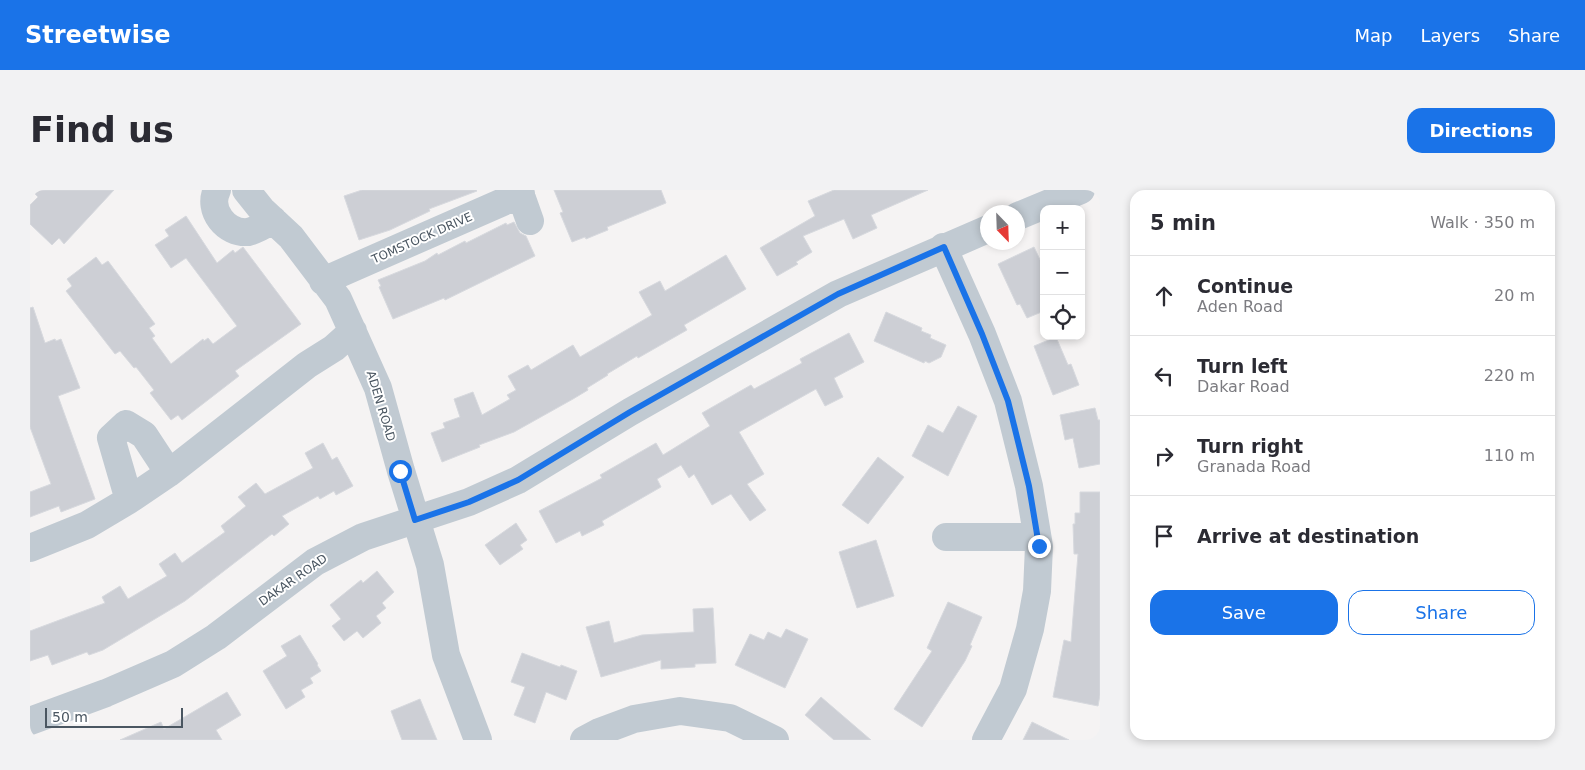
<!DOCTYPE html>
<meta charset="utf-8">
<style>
:root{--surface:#fff;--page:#f2f2f3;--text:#2b2b33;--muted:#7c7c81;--line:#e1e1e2;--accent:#1a73e8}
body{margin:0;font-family:"DejaVu Sans",sans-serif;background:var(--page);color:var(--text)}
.controls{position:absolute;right:15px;top:15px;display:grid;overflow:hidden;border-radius:10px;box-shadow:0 2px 8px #0003}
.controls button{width:45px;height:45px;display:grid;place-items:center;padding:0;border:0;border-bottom:1px solid var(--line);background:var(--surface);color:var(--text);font:25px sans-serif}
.compass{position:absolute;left:950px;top:15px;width:45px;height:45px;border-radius:50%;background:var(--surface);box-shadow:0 2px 8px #0003;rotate:157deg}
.scale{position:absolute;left:15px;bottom:12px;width:138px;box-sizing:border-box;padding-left:5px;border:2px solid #4a5661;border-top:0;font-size:14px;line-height:18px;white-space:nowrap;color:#4a5661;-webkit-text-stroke:4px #fff;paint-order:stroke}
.stop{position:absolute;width:15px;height:15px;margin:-11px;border:4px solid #1a73e8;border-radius:50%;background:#fff}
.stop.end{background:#1a73e8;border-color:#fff;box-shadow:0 1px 5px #0008}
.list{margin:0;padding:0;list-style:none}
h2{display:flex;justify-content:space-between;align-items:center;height:65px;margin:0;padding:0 20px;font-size:21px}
h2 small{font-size:16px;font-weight:400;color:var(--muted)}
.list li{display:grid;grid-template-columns:32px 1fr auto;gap:15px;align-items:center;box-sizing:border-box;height:80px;padding:0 20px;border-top:1px solid var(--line)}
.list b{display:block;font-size:19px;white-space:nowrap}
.list p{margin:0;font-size:16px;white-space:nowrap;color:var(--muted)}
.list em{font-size:16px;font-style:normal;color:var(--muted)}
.actions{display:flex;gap:10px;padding:15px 20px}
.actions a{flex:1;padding:11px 0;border:1px solid var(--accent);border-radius:15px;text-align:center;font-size:18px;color:var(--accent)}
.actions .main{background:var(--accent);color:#fff}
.icon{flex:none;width:28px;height:28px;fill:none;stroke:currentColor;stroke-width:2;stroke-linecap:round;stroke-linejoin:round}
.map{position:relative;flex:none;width:1070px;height:550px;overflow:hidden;border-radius:15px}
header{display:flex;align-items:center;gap:30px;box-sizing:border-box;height:70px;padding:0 25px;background:var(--accent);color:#fff}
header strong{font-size:24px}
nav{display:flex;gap:28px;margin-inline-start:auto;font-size:18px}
.intro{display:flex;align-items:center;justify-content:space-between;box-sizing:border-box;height:120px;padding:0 30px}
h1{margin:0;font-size:35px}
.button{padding:12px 22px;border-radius:15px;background:var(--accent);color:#fff;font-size:18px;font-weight:700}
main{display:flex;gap:30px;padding:0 30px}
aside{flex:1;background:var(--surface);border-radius:15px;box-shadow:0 2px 8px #0003}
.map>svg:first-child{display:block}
.building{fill:#cdcfd5;stroke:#d7d9de}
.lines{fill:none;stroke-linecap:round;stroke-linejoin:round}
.minor{stroke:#c1cad2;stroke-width:28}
.route{stroke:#1a73e8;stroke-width:6}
.labels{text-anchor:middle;stroke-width:4;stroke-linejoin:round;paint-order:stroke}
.street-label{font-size:12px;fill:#4a5661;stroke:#fff}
</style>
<header>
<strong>Streetwise</strong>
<nav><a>Map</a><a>Layers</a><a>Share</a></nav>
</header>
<div class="intro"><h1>Find us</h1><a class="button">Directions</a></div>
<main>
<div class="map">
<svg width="1070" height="550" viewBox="0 0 1070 550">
<rect width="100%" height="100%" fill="#f5f3f3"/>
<path class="building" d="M1,0h83l-50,54 -5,-6 -7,7 -22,-21v-19l8,-8z
M332,0h114l1,1 -48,18 1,2 -40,19 -31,10 -15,-44z
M524,0h107l5,13 -59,24 1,3 -10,4 -12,5 -1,-2 -13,5 -12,-29 3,-1z
M804,0h94l-57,25 6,13 -24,11 -9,-20 -41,17 9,16 -16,10 2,2 -21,12 -17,-28 55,-32 -7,-15z
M156,26l31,47 16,-13 2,3 8,-6 58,77 -66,47 4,5 -57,44 -4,-5 -7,5 -21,-27 4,-3 -18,-23 -2,1 -14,-17 -5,3 -49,-63 6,-5 -5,-7 29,-22 6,8 6,-4 47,63 -6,4 6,8 -3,2 19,26 32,-25 1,2 4,-3 5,6 24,-18 -51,-68 -15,10 -16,-23 14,-9 -4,-6z
M484,32l6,11 6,3 9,20 -90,44 -1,-2 -51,21 -14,-32 2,-1 -3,-6 47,-19 12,-8 1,2 27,-14 1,2 40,-20 1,2z
M1004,57l10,21v43l-17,7 -7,-14 -3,1 -19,-41z
M696,65l20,34 -62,36 3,5 -49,28 -1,-2 -30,18 1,1 -21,13 1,2 -15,9 -59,33 -35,13 1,2 -38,15 -11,-29 14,-5 -2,-5 17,-6 -6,-18 19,-7 9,23 28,-16 -3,-4 9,-5 -8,-14 20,-11 3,5 42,-25 7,12 72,-42 -13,-23 21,-11 5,10z
M3,117l12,36 10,-4 1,2 5,-2 19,49 -22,8 37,103 -34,13 -2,-6 -29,11v-25l21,-8 -21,-57v-119z
M856,122l36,16 -1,3 10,4 -1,3 16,7 -5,12 -12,6 -4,-2 -1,2 -50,-22z
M819,143l15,29 -30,16 9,19 -18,9 -9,-17 -77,43 25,42 -17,10 19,26 -16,11 -19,-27 -19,11 -18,-31 -5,4 -8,-13 -24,14 4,8 -59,34 2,4 -22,11 -2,-5 -24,12 -17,-32 63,-33 -2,-3 56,-32 7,12 47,-29 -8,-13 49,-28 3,4 48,-26 -2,-4z
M1026,147l12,28 3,-1 8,21 -26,10 -19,-49z
M928,216l19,10 -29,60 -36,-20 16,-31 15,8z
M1065,218l3,12h2v44l-21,4 -6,-30 -8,2 -5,-25z
M293,253l9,17 5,-3 16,29 -17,9 -2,-4 -14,8 -2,-3 -36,20 7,8 -15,12 -2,-2 -87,67 -82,49 -14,5 -2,-3 -35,13 -4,-10 -18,6v-30l75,-28 -3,-6 18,-11 8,13 39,-23 -8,-12 16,-11 7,10 43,-31 -4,-6 25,-20 -8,-9 18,-14 9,11 48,-26 -8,-15z
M848,267l26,20 -36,47 -26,-19z
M1050,302h20v203l-2,11 -45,-9 11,-57 7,2 7,-88h-4l-1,-30h2v-11h5z
M486,333l11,17 -7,5 3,4 -23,16 -15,-20z
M846,350l18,56 -37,12 -18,-56z
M347,381l17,21 -12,11 4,5 -10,8 5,7 -18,15 -6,-7 -13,10 -12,-15 9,-7 -11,-14 31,-25 2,3z
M918,412l34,15 -12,28 2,1 -7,15 -43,66 -28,-18 38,-58 -5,-3z
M683,418l3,55 -21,1v3l-34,2v-9l-60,17 -15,-50 23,-6 5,22 28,-8 52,-3 -1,-23z
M756,439l22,10 -23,49 -50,-23 15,-31 14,6 4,-8 13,6z
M270,445l18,29 -1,1 4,6 -11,7 3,5 -12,7 4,7 -19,12 -23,-38 24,-15 -6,-10z
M492,463l38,14 1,-2 16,6 -11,29 -20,-8 -11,31 -21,-8 11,-28 -14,-5z
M197,502l14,23 -25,15 6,10h-102l41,-18 3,7z
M791,507l50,43h-37l-29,-25z
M390,509l17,41h-35l-11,-29z
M1002,532l37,18h-46z"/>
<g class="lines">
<path class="minor" d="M187,0c-10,20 9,44 31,42 9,-2 17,-7 25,-12
M216,0l16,20 29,27 47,62 40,89 23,83 29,94 16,90 32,85
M489,0l11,31
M988,26l63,-26
M913,57l39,87 26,67 21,85 10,60 -2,45 -7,38 -17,60 -27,51
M293,91l198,-87
M99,310l-18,-62 15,-14 18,11 25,38
M916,347h91
M0,358l57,-23 42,-25 40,-27 138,-108 27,-17 19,-17
M0,531l76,-28 67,-29 43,-27 99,-75 48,-25 106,-35 49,-22 112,-68 208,-118 150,-65
M554,550l15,-8 35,-13 46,-8 50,7 45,22"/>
</g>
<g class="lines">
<path class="route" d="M370,281l15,49 54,-18 49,-22 112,-68 208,-118 106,-47 38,87 26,67 21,85 10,60"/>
</g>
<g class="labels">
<g class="street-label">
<text transform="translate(392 48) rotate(-24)" y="4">TOMSTOCK DRIVE</text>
<text transform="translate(351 216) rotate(73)" y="4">ADEN ROAD</text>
<text transform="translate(263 390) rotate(-35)" y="4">DAKAR ROAD</text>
</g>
</g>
</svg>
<div class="controls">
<button>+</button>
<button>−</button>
<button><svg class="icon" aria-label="locate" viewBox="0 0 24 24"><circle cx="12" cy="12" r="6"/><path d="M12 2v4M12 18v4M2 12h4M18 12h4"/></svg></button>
</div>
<svg class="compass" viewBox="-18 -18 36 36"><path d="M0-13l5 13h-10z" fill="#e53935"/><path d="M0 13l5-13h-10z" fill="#7c7c81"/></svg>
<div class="scale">50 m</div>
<div class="stop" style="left:370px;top:281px"></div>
<div class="stop end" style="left:1009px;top:356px"></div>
</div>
<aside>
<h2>5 min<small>Walk · 350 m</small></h2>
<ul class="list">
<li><svg class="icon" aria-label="ahead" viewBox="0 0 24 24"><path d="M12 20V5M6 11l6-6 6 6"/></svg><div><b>Continue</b><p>Aden Road</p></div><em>20 m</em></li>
<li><svg class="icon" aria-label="left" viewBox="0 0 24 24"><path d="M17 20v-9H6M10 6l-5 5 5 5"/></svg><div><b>Turn left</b><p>Dakar Road</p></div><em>220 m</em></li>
<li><svg class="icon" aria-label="right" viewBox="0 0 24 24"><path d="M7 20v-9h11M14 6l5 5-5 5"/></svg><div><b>Turn right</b><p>Granada Road</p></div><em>110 m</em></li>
<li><svg class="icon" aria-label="arrive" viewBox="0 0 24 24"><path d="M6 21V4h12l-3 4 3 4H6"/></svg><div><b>Arrive at destination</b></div></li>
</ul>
<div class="actions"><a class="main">Save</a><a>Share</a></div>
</aside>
</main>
